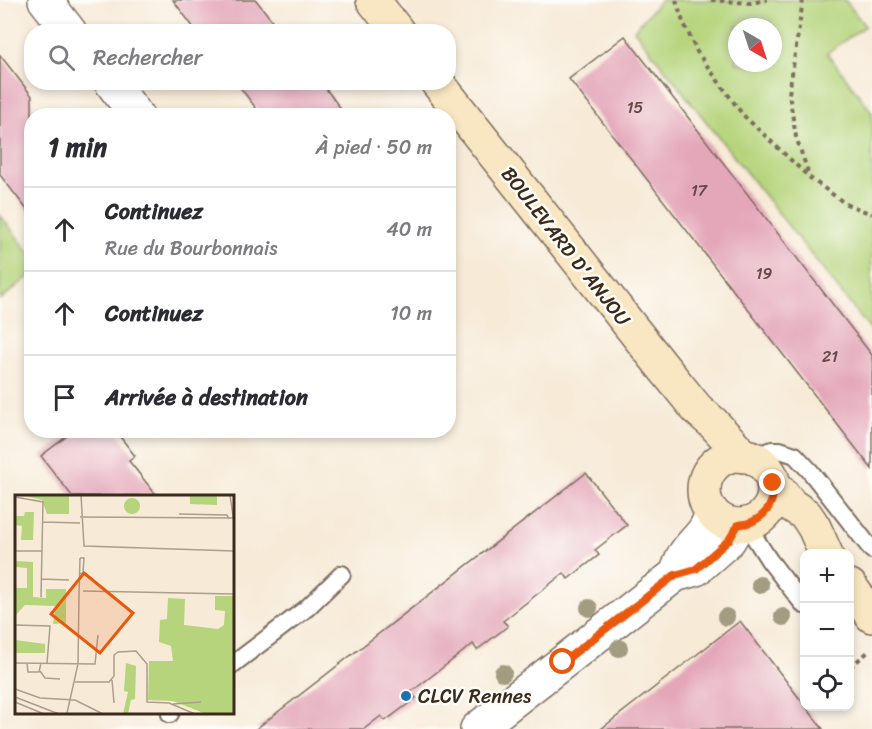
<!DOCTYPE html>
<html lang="fr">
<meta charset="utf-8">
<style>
:root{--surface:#fff;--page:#f2f2f3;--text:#2b2b33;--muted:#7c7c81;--line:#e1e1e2}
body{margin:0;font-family:Sriracha,sans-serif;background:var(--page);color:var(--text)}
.controls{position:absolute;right:18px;bottom:18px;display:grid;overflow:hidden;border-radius:12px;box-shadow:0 3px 9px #0003}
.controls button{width:54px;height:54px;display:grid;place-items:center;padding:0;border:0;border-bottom:2px solid var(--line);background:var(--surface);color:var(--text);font:30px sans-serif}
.compass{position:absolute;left:728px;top:18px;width:54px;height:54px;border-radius:50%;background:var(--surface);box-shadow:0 3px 9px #0003;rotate:141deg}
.stop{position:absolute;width:18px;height:18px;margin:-14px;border:4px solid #ea580c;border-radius:50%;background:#fff}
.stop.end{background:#ea580c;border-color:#fff;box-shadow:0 2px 6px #0008}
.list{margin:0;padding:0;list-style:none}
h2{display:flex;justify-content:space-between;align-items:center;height:78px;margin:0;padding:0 24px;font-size:26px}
h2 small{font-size:20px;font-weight:400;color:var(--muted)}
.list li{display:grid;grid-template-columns:39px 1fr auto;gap:18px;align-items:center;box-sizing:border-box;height:84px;padding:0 24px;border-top:2px solid var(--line)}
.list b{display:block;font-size:22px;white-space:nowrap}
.list p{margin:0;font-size:20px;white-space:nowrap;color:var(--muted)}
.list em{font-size:20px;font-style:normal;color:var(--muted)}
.icon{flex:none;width:33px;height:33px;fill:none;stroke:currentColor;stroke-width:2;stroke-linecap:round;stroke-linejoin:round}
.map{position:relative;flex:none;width:872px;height:729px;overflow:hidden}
.search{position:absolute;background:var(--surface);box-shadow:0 3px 9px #0003;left:24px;top:24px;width:432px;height:66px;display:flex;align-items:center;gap:15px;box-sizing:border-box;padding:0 21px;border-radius:24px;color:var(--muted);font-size:22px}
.panel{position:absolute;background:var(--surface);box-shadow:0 3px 9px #0003;left:24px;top:108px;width:432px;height:330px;border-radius:24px}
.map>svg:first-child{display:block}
.green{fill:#b5d47b;stroke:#787f4c;stroke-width:1.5;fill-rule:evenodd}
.building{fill:#e4a7ba}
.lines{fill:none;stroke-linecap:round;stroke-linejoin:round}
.lane-casing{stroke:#7d6d5f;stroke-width:20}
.street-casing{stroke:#7d6d5f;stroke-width:36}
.secondary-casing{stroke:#7d6d5f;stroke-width:36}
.path{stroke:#7d6d5f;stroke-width:4;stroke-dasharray:4.5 4.5;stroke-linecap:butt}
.lane{stroke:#fff;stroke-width:16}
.street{stroke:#fff;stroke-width:33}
.secondary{stroke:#f9e7c3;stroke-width:33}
.tree{fill:#a49c81}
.route{stroke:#ea580c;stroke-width:8}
.poi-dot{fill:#1f6fb2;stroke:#fdfcf7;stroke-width:2}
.labels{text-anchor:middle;stroke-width:5;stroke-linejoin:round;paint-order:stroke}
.number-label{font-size:16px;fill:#654945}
.street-label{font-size:20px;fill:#3b2a1e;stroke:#fdfcf7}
.poi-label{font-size:20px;fill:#3b2a1e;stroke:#fdfcf7;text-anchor:start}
.inset-road{fill:none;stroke:#ac9d8d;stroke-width:1.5}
.view{fill:#e8590c;fill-opacity:0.15;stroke:#e8590c;stroke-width:3}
.inset-edge{fill:none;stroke:#3b2a1e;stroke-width:3}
</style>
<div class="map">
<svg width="872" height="729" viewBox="0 0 872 729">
<rect width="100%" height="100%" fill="#fdfcf7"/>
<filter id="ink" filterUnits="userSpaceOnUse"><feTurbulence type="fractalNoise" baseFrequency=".0167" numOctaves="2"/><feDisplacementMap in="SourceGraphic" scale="12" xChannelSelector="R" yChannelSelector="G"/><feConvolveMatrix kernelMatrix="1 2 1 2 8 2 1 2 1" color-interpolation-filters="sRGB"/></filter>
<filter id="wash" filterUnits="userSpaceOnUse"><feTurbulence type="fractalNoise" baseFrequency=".008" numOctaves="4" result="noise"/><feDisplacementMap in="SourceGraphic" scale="24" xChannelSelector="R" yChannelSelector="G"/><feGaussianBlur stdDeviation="1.35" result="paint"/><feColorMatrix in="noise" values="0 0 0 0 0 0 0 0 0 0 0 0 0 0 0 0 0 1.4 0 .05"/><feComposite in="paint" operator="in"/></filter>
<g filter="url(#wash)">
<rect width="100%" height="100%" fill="#f7ead7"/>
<path class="green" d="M661,0h184l20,26 -38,27 45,59v220l-238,-302zM737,27h36v36h-36z
M0,215l31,40v20l-31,25z"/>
<g id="blocks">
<path class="building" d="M173,0h83l25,32h-84z
M625,36l247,319v114l-303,-390z
M0,55l32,41v120l-32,-41z
M236,82h85l25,34h-84z
M75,430h40l20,26 -6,5 28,35h-85l-31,-40z
M586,473l41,52 -32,25 4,5 -31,24 -4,-6 -61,48 5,5 -31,24 -4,-6 -62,48 5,6 -31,23 -4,-5 -17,13h-108z
M740,621l83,108h-222z"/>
</g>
</g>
<g filter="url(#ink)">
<use href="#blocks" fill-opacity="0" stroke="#7d6d5f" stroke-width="1.5"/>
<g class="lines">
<g class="lane-casing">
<path id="lane" d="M751,458l21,-8h8l15,5 15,16 62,79
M746,524l23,36 35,45
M232,665l75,-57 35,-34
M170,714l1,-2"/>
</g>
<g class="street-casing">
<path id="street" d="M45,0l25,32
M111,82l26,34
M678,569c2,-5 3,-10 6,-14 11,-17 22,-20 28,-43
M477,729l198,-154 21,-6 33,-29 9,-15"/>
</g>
<g class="secondary-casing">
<path id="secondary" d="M373,0l25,32
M437,82l225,284 35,43 16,14 31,33
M704 490a35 35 0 1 1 70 0a35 35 0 1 1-70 0Z
M773,483l18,22 15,10 8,12 12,27
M850,586l22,30"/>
</g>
<path class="path" d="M676,0l6,19 15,33 46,63 67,63 36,26 26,10
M711,0l39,3 17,-3
M803,0l-14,94 7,43 13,38
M850,667l18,-15"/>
<use href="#lane" class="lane"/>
<use href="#street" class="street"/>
<use href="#secondary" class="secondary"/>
</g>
<g class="tree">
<circle cx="760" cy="585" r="9"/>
<circle cx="589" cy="608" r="9"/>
<circle cx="726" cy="617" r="9"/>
<circle cx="783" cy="617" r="9"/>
<circle cx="619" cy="648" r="9"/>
<circle cx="503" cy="673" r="9"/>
</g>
</g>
<g class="lines" filter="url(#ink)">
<path class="route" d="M563,662l112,-87 21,-6 33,-29 9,-15c23,-2 38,-18 35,-42"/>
</g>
<circle class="poi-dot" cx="406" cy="696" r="6"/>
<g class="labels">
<g class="number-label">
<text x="635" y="113">15</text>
<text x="699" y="196">17</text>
<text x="764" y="279">19</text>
<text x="830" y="362">21</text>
</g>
<g class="street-label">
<text transform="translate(566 246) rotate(52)" y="7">BOULEVARD D'ANJOU</text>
</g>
<g class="poi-label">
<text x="418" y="703">CLCV Rennes</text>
</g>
</g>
<g transform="translate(15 495)">
<rect width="219" height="219" fill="#f7ead7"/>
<path d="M7,0h47v19h-22l-5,-14zM175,0h27v10l-27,-1zM109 11a8 8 0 1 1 16 0a8 8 0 1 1-16 0ZM10,17h9l-1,28h-12l1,-14 -7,-1v-9h9zM1,66l17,1v35l13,1v-9h20v34l-13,1 3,-18 -31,-1 -10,11v-28h12v-20l-11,-1zM200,101h19v117l-28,1 -33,-13 -25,-1 1,-39h24l-2,-15 -12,-4 1,-22 7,-1 1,-21 17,1 -1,26 34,4 6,-4 1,-14 -10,-1zM0,145l30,4v9h-30zM111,168l10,3 -1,33 -4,1 -3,14h-5l5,-22 -4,-1z" fill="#b5d47b"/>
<path class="inset-road" d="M66,0l3,51 150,5M215,0l4,28M0,2l28,5 -2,95M164,19l48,1 2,4M65,22l153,1M28,27l37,1M0,56h27M64,79l4,-1 1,-15h-4M26,84l28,1M68,96l151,3M64,99l1,-36M0,130l35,1 -3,37M0,168l80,1 3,-29M12,168l1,9h11l2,-9M25,176l5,7 15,1M97,185l2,23M60,187h34l5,-6v-21l4,-3 18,-1 11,13v38l22,1 26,11M0,194l25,9 35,2 28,14M0,202l44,17M0,207l29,12M158,209l28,-2M52,218l11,-49 1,-70"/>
<path class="view" d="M69,78l49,40 -33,40 -49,-39z"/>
<rect width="219" height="219" class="inset-edge"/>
</g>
</svg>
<div class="controls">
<button>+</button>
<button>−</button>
<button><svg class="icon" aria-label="locate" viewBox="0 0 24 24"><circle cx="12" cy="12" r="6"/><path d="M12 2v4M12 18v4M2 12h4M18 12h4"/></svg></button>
</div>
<svg class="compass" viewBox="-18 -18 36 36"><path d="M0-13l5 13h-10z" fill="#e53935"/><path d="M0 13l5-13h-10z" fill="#7c7c81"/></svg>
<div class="stop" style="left:563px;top:662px"></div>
<div class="stop end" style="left:773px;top:483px"></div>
<div class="search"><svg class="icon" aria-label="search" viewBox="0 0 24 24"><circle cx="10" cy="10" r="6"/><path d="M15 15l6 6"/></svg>Rechercher</div>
<section class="panel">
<h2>1 min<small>À pied · 50 m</small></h2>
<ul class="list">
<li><svg class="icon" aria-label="ahead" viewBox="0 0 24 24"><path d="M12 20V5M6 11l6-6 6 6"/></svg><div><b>Continuez</b><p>Rue du Bourbonnais</p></div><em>40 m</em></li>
<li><svg class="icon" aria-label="ahead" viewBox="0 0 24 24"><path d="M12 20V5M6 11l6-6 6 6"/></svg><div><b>Continuez</b></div><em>10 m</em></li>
<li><svg class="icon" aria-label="arrive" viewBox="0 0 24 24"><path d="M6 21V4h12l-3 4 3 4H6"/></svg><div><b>Arrivée à destination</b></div></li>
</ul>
</section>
</div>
